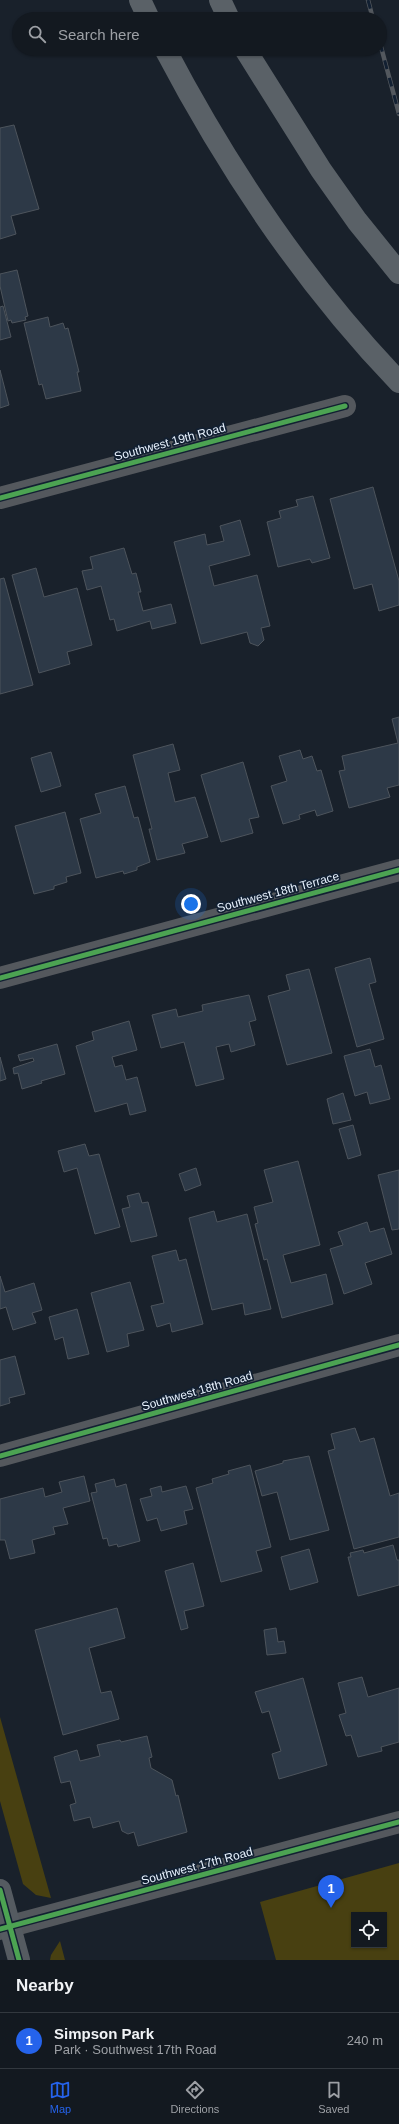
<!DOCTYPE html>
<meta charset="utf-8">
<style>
:root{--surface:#131920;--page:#20262d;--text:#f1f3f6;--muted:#9da0a5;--line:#32383e;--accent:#2563eb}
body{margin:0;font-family:Arial,sans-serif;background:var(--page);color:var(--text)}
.controls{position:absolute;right:12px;bottom:12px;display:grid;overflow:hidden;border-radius:0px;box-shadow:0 1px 3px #0004}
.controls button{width:36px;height:36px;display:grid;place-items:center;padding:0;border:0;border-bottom:1px solid var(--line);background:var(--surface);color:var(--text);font:20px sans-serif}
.you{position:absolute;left:191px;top:904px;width:14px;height:14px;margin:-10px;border:3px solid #fff;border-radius:50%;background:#1a73e8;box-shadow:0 0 0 6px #1a73e833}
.badge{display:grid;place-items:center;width:26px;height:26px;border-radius:50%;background:var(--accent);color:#fff;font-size:13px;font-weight:700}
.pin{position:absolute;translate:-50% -33px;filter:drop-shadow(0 1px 2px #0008)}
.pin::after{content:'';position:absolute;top:21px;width:14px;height:12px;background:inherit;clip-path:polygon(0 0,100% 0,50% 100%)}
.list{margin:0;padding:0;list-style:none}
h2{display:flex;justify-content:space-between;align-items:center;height:52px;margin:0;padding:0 16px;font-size:17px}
h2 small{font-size:13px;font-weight:400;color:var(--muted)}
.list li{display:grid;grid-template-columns:26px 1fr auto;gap:12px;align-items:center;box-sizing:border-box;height:56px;padding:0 16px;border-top:1px solid var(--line)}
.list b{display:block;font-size:15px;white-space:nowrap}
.list p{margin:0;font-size:13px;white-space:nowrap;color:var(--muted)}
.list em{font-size:13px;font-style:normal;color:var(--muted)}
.icon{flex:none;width:22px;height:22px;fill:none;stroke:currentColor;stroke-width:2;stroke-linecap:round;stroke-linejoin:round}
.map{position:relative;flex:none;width:399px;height:1960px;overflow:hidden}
.search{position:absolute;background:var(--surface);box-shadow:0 1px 3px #0004;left:12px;right:12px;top:12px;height:44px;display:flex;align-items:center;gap:10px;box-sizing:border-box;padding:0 14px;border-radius:22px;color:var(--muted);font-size:15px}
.sheet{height:108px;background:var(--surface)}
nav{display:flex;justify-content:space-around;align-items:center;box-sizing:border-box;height:56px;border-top:1px solid var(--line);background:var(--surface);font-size:11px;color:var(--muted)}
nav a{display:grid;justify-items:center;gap:2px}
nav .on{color:var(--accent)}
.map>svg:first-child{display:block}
.green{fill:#484011;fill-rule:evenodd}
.building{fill:#2d3947;stroke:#4d545c}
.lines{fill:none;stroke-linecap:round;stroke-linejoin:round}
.minor{stroke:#54585d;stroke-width:22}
.secondary{stroke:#555b61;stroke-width:22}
.motorway{stroke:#5a6167;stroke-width:22}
.rail-casing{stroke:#53585e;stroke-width:4.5}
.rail{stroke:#122032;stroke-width:3;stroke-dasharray:9;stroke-linecap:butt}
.cycleway-casing{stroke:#122032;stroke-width:8}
.cycleway{stroke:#4ca352;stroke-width:5}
.labels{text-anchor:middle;stroke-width:3.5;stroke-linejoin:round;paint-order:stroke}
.street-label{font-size:12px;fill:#e8f2fe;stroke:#122032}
</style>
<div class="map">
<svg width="399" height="1960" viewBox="0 0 399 1960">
<rect width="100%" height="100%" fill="#19212b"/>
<path class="green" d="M0,1717l51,181 -15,-3 -13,-11 -23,-83z
M399,1863v97h-123l-16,-58zM354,1915h30v30h-30z
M60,1941l5,19h-15l1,-5z"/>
<path class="building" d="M14,125l25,84 -28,7 5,18 -16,5v-111z
M17,270l11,46 -3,1 1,3 -14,3 -1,-3 -3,1 -8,-35v-12z
M3,306l8,31 -11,3v-33z
M48,317l2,10 13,-4 2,6 3,-1 11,44h-2l4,19 -35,8 -4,-15 -3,1 -15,-62z
M0,370l9,35 -9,3z
M373,487l26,94v24l-20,6 -7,-27 -18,5 -24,-90z
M313,496l17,62 -18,5 -2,-4 -32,8 -11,-45 14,-4 -2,-7 19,-5 -2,-6z
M240,520l10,35 -41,11 5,20 43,-11 13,51 -9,2 3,12 -6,6 -8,-3 -3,-11 -46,12 -27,-102 31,-8 2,11 17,-4 -4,-15z
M124,548l8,26 4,-1 5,19h-3l5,19 28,-7 5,19 -24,6 -2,-8 -33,10 -3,-12 -4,1 -9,-34 -14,4 -5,-19 11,-2 -3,-12z
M36,568l8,29 33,-9 15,57 -25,7 3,12 -31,9 -27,-98z
M4,578l29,107 -33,9v-115z
M399,717v68l-12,3 3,9 -41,11 -10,-37 6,-1 -3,-14 56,-13 -6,-24z
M173,744l7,26 -12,3 7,29 20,-5 13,40 -26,7 3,9 -28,7 -8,-31h3l-19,-74z
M300,750l3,9 9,-3 5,15 4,-1 12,41 -16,5 -2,-6 -16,5 1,4 -17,5 -12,-38 16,-5 -8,-25z
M51,752l10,34 -20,6 -10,-34z
M243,762l16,55 -10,2 4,14 -32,9 -20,-67z
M125,786l9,32 4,-1 12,45 -13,5v3l-13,4 -1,-3 -27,7 -16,-59 21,-6 -6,-19z
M65,812l16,61 -15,4 1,5 -13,4v3l-20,5 -19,-68z
M370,958l6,24 -7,2 15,55 -27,8 -22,-79z
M309,969l23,84 -45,12 -19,-69 22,-6 -4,-15z
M249,995l7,25 -7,2 6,23 -24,7 -2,-8 -13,3 8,32 -28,7 -12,-44 -23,6 -9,-33 24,-6 2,8 25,-6 -1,-6z
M129,1021l8,29 -25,7 3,10 7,-2 4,15 11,-3 9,34 -16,4 -3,-12 -32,9 -19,-66 18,-6 -2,-8z
M57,1044l8,30 -24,7 1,2 -20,6 -4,-16 -4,1 -1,-6 21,-7 -1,-3 -13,3 -2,-6z
M370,1049l5,18 6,-2 9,34 -20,5 -3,-12 -12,4 -11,-40z
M0,1057l6,22 -6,2z
M343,1093l8,27 -18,4 -6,-25z
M353,1125l8,30 -13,4 -9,-30z
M85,1144l4,12 10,-2 21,73 -25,7 -18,-66 -13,4 -6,-21z
M298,1161l22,84 -37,10 8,28 35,-9 7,30 -51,14 -15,-59 -3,1 -9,-36 3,-1 -4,-16 19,-5 -9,-32z
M196,1168l5,17 -16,6 -6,-17z
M399,1170v59l-7,1 -14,-55z
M139,1193l3,10 6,-1 9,34 -26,6 -9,-33 8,-2 -3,-11z
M214,1211l3,11 30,-8 24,95 -26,6 -2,-12 -31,7 -23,-92z
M367,1222l3,10 14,-4 8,26 -27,9 7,21 -28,10 -14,-45 13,-4 -5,-13z
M176,1250l3,11 7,-2 17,65 -31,8 -2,-9 -13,4 -6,-21 13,-3 -12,-47z
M0,1276l5,16 29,-9 8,27 -10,3 4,10 -23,7 -7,-23 -6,2z
M130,1282l14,48 -17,4 2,12 -22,6 -16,-59z
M77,1309l12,45 -21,5 -5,-22 -8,3 -6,-23z
M15,1356l10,38 -16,4 1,5 -10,3v-46z
M355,1428l5,14 14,-4 16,58 9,-3v44l-45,12 -26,-98 7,-2 -4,-15z
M309,1456l20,74 -39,10 -13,-48 -15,4 -7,-25 28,-8v-2z
M250,1465l21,82 -15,4 6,20 -41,11 -25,-94 17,-5 -1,-4 17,-5 -1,-3z
M84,1476l6,25 -27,7 5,16 -15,3 2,7 -23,6 3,13 -25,6 -5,-19h-5v-41l43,-11 2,9 17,-5 -3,-10z
M114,1479l2,8 10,-3 14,57 -22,6 -1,-3 -8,2 -2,-8 -4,1 -12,-46 6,-1 -2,-8z
M161,1486l1,6 24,-6 7,23 -9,2 3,13 -26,7 -4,-13 -10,3 -7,-22 12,-3 -2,-7z
M393,1545l4,15h2v25l-41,11 -10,-39h3l-1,-4 13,-3 1,3z
M309,1549l9,33 -28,8 -9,-33z
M193,1563l11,43 -20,5 4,17 -7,2 -16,-59z
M117,1608l8,30 -36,10 12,45 10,-2 8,28 -56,16 -28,-105z
M276,1628l2,14 6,-1 2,12 -19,2 -3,-25z
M362,1677l6,20 31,-9v54l-18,5 1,4 -24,6 -7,-22 -5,1 -7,-21 7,-2 -8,-30z
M303,1678l24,87 -48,14 -7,-25 9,-3 -12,-40 -7,2 -7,-21z
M147,1736l5,21 -3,1 2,10 21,12 4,16 2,-1 9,37 -49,14 -4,-14 -6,2 -6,-3 -3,-10 -26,7 -3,-11 -16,4 -4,-16 6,-2 -6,-22 -9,2 -7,-26 23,-7 3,11 20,-5 -3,-11 23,-5 1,2z"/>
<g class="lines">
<path class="minor" d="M0,498l345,-92
M0,978l399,-108
M0,1456l399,-111
M0,1929l399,-107"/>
<path class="secondary" d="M0,1890l19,70"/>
<path class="motorway" d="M140,0l9,19
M220,0l9,19
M165,49c63,120 140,235 234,333
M245,49l76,121 36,51 42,52"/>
<g class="rail-casing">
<path id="rail" d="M368,0l5,19
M380,43l19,71"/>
</g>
<use href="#rail" class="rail"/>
<g class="cycleway-casing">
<path id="cycleway" d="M0,498l345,-92
M0,978l399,-108
M0,1456l399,-111
M0,1890l19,70
M0,1929l399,-107"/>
</g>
<use href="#cycleway" class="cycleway"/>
</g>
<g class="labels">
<g class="street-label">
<text transform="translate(170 442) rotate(-15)" y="4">Southwest 19th Road</text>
<text transform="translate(278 892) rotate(-15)" y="4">Southwest 18th Terrace</text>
<text transform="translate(197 1391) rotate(-16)" y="4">Southwest 18th Road</text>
<text transform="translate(197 1866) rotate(-15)" y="4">Southwest 17th Road</text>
</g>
</g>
</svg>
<div class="controls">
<button><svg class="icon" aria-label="locate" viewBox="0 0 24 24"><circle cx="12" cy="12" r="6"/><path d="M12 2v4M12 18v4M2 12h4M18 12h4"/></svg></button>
</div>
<div class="you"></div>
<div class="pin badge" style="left:331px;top:1908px">1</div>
<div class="search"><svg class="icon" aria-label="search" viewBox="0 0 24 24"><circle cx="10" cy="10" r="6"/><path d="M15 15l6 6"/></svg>Search here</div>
</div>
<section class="sheet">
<h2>Nearby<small></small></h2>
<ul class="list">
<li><span class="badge">1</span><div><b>Simpson Park</b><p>Park · Southwest 17th Road</p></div><em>240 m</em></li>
</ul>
</section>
<nav>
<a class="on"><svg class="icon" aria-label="map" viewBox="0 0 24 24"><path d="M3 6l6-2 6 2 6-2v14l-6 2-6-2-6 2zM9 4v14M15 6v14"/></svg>Map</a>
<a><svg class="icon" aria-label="directions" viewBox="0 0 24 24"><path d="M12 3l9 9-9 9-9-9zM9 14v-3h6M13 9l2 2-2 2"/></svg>Directions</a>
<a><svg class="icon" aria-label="saved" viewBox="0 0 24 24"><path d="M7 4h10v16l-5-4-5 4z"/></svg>Saved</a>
</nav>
